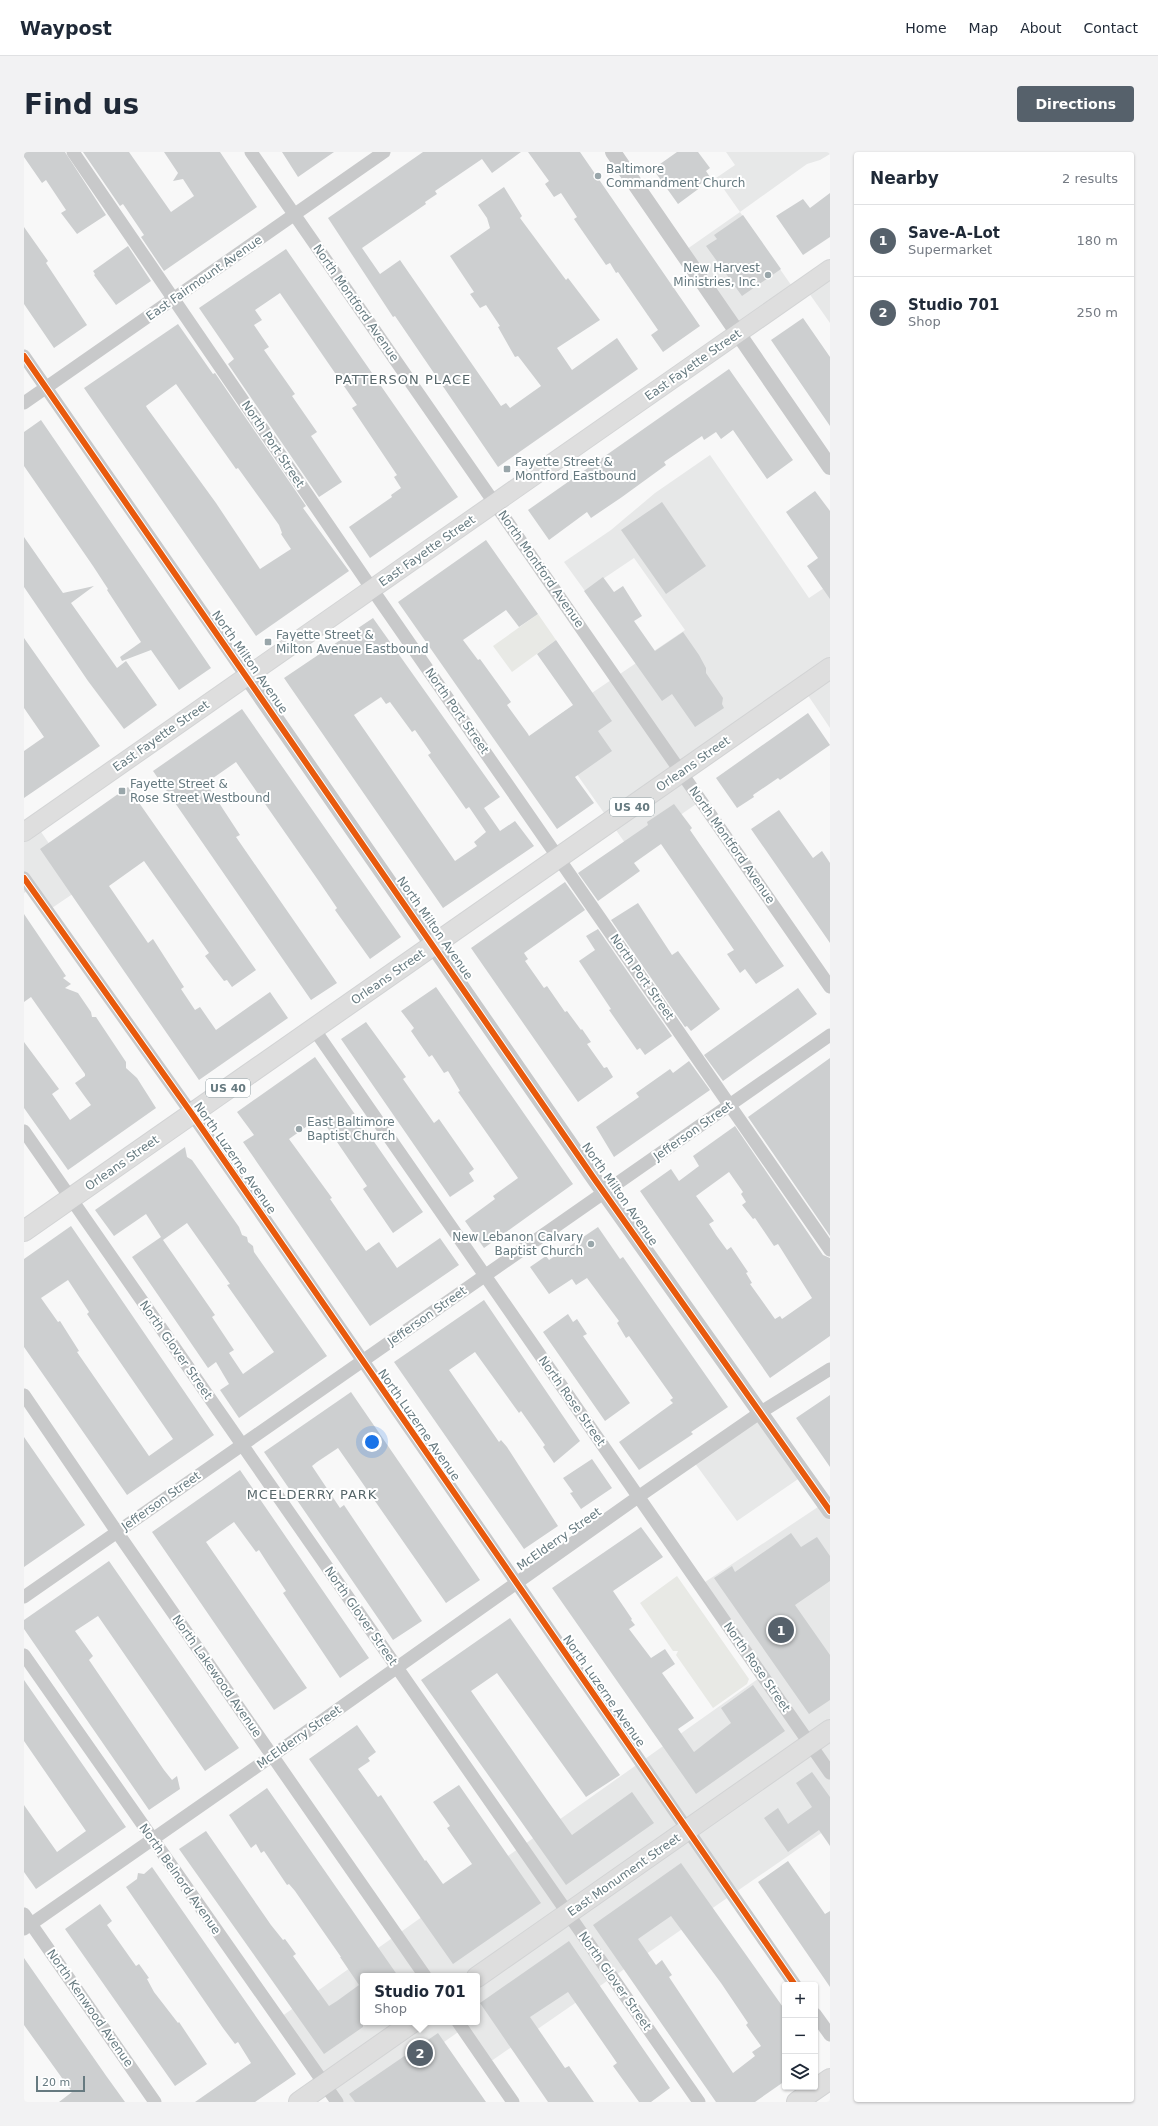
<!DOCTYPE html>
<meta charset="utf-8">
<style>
:root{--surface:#fff;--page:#f2f2f3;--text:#1f2937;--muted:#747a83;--line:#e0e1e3;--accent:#56616b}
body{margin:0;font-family:"DejaVu Sans",sans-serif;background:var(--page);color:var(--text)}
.controls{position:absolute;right:12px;bottom:12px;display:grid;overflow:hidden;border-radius:4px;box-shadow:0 1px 3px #0004}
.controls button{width:36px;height:36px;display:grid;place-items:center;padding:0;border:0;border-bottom:1px solid var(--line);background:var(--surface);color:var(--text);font:20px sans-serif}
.scale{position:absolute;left:12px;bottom:10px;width:49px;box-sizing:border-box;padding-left:4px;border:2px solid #667a80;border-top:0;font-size:11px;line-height:14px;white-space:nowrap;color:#667a80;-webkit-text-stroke:3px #fff;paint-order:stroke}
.you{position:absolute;left:348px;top:1290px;width:14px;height:14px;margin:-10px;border:3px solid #fff;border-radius:50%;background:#1a73e8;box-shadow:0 0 0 6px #1a73e833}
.badge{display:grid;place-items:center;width:26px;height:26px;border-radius:50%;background:var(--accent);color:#fff;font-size:13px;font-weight:700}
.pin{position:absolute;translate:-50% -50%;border:2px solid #fff;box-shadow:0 1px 4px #0006}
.popup{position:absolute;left:336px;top:1821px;width:120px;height:52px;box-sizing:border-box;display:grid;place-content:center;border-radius:4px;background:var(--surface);filter:drop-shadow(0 1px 3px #0005);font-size:13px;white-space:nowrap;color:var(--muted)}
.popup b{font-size:15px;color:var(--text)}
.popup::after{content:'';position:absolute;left:50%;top:100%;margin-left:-8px;border:8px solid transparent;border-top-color:var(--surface)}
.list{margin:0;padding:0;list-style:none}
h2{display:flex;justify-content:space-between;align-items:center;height:52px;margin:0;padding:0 16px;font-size:17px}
h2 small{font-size:13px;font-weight:400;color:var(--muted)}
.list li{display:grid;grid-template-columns:26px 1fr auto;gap:12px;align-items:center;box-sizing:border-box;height:72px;padding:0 16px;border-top:1px solid var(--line)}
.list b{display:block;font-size:15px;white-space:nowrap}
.list p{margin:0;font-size:13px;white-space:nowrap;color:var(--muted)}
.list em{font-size:13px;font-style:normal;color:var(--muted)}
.icon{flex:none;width:22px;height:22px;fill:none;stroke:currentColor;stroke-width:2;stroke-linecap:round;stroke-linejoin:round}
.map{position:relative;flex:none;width:806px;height:1950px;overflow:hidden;border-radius:4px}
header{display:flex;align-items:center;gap:24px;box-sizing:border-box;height:56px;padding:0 20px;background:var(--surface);border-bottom:1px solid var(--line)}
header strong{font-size:19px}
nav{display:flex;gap:22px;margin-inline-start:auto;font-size:14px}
.intro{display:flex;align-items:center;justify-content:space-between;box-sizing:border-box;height:96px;padding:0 24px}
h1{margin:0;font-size:28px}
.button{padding:10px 18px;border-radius:4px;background:var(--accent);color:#fff;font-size:14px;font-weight:700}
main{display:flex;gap:24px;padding:0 24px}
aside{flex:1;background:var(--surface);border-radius:4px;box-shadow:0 1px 3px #0004}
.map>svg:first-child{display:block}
.built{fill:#e7e8e8;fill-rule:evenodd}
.green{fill:#e8e9e5}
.building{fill:#cdcfd0;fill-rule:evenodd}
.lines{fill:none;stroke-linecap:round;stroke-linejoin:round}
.secondary-casing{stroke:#d3d4d5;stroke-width:20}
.primary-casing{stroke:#d2d3d4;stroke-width:22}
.minor{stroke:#c8c9ca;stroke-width:13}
.tertiary{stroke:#c8c9ca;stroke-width:16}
.secondary{stroke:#dedede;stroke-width:18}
.primary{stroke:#dedede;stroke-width:20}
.cycleway-casing{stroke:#fff;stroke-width:8}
.cycleway{stroke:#e8590c;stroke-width:6}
.poi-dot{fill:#99a6aa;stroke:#fff;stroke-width:1.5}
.labels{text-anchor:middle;stroke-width:4;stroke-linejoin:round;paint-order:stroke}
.shield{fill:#fff;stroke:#94a2a6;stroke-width:1}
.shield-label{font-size:11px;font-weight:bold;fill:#667a80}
.poi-label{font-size:12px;fill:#667a80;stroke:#fff;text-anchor:start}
.street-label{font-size:12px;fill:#667a80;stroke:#fff}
.neighbourhood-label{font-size:13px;letter-spacing:1px;fill:#57676b;stroke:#fff}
</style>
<header>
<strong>Waypost</strong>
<nav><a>Home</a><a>Map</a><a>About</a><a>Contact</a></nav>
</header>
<div class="intro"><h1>Find us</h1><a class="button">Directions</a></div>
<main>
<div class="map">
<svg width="806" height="1950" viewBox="0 0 806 1950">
<rect width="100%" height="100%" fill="#f8f8f8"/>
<path class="built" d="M702,0h104v2l-10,6 -13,4 -67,48 56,80 -61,43 -55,-81 60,-42 -24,-34 19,-13z
M806,116v55l-26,-37z
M686,303l99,143 21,-14v144l-27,-40 -122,88 18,26 -69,48 -87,-124 142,-96 -51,-72 -49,33 -21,-29 47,-32 44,-37z
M11,671l45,66 -31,21 -16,-23 -9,6v-62z
M739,1264l41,59 -67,46 -43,-59z
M800,1351l6,9v315l-343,237 -23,-36 -63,44 19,30h-83l-59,-83 484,-343 -63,-90zM339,1824h114v46h-114z"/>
<path class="green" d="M514,462l18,26 -44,32 -19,-26z
M653,1424l72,103 -2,5 -34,24 -37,-53 2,-4h-5l-33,-48z"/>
<path class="building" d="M0,0h41l41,63 -29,19 -16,-21 5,-3 -20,-30 -4,3 -18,-26z
M59,0h46l42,60 23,-16 -11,-17 -10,2 5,-8 -14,-21h56l37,55 -93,64 -23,-34 3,-2 -21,-31 -3,2z
M258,0h52l-36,25z
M399,0h98l-29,21 -10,-14 -47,32 2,3 -12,8 1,2 -64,44 18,26 20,-14 101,146 5,-3 4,5 31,-22 -23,-30 -3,1 -17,-30 2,-1 -14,-21 -6,3 -10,-14 4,-2 -24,-36 40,-28 -3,-10 -9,-13 26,-18 18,29 -2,2 46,62 2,-2 32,42 -43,28 15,22 45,-32 21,31 -140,98 -103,-151 -2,1 -65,-99z
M504,0h52l120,174 -37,26 -12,-17 7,-5 -40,-58 -2,1 -6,-10 -4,2 -32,-46 3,-2 -16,-24 -7,4 -9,-13 4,-3z
M653,0h21l12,16 -4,3 4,6 -11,8 2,2 -23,17 -25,-35z
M806,41v44l-27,18 -27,-39 27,-17 7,9z
M719,63l38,54 -39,27 -36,-50 11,-7 -3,-4z
M0,75l24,34 -2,2 41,62 -33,23 -30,-44z
M104,94l23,35 -35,24 -22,-30 1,-1 -2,-3z
M262,97l172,248 -88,61 -21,-31 43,-30 -1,-2 10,-7 -7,-11 3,-2 -45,-67 5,-3 -77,-112 -25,17 7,10 -8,5 15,22 -5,3 31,44 -3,2 25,36 -6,4 31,46 -23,15 -91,-133 6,-5 -35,-51z
M779,166l27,39v69l-59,-86z
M154,172l35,50 2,-1 91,133 -3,2 46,63 -93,65 -172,-248zM152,232l60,85 2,-1 26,36 15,21 3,8 -1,1 10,15 -31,20 -44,-66 -69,-95 -1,-2z
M705,217l64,91 -26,19 -34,-49 -12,9 -5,-7 -12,8 -2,-4 -38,26 2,3 -44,32 -31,21 -4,-6 -38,28 -21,-30z
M17,268l170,248 -32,22 -28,-40 -29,11 -2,-4 21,-15 -34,-52 1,-1 -15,-23 -69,-100v-34z
M791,339l15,20v88l-23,-33 11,-8 -32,-46z
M638,350l44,64 -40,28 -45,-64z
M0,385l39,56 31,-7 -23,17 46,65 9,-7 31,44 -33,24 -36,-48 -64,-94z
M462,388l52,74 -19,13 -13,-17 -43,30 15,20 2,-1 31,43 -4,3 21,29 1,2 44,-31 -36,-51 19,-14 56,81 -14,10 14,20 -37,26 19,26 -37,26 -159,-227z
M579,425l11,15 9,-6 19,30 -8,5 21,30 28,-19 16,23 7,13v5l17,25 -1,6 2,4 -29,19 -23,-33 -10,7 -78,-110z
M349,466l127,179 -16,11 16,23 15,-10 19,25 -91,62 -159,-230zM357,545l5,7 4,-2 22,30 3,-2 16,23 -3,2 38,54 3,-2 17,25 -12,10 3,4 -22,15 -101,-146z
M0,486l76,108 -76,52v-47l20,-14 -20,-29z
M218,557l159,228 -31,22 -35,-49 2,-2 -19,-28 -82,-118 -30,21 34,52 -4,2 101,146 -26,17 -158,-229z
M784,561l22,32 -50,35 -2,-2 -25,17 1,2 -17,11 -21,-30z
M104,635l128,183 -24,17 -5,-7 -3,1 -19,-25 4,-3 -65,-92 -35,25 39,57 5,-4 31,48 -3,2 14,21 5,-3 16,23 54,-38 18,26 -89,62 -159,-231z
M650,652l18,24 -2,2 94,136 -28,18 -11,-15 -5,4 -13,-19 7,-4 -73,-106 -27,19 6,8 -42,30 -20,-28 70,-48 -1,-3z
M755,658l34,48 9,-7 8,12v80l-79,-114z
M541,730l20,28 -61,43 4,6 -3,2 19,27 3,-2 18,26 2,-1 14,19 1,-1 9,13 -4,2 17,24 3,-1 6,10 -35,25 -107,-154z
M614,751l34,52 6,-4 42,58 -29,22 -4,-5 -2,1 -74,-107z
M0,762l42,62 -3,2 8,6 -6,4 13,5 13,19 1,5h4l30,45v6l11,10 19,30 -88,62 -44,-62v-66l35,47 -7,5 18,26 21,-15 -16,-22 10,-7v-2l-54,-77 -7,5z
M574,777l74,107 -27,19 -5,-7 -3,2 -28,-40 2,-1 -32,-48 16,-11 -9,-14z
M412,835l137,197 -89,64 -19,-27 30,-22 -2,-3 25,-18 -60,-86 2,-1 -12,-20 -4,2 -12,-18 -3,2 -18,-26 3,-3 -13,-17z
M774,836l19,26 -94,67 -19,-26z
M342,870l40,55 -3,2 31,44 5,-4 35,50 -5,4 5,8 -24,16 -109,-158z
M291,905l108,155 -30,21 -30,-44 4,-3 -47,-69 -31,22 43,59 -2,1 36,52 13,-9 18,26 43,-30 19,27 -89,61 -127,-184 11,-7 -17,-23z
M806,906v178l-82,-119z
M665,909l21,29 -96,67 -18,-30 43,-30 -3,-4 34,-24 3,4z
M711,974l88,129 7,3v78l-60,42 -130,-187 31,-22 8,12 20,-15 -6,-10zM705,1020l14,20 -2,2 5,8 -4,3 11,14 2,-1 19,28 4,-2 34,54 -30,21 -2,-3 -5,3 -25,-35 2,-1 -6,-10 2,-1 -17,-25 -4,3 -11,-15 -7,-11 5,-3 -18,-25z
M161,995l2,10 5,3 47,67 3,8 5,2 1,5 5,4 1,6 73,104 -88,62 -19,-28 9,-6 -13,-22 -8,6 -76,-111 29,-20 -15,-23 -32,22 -19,-26zM163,1071l43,61 -3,1 47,67 -31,22 -14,-21 5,-3 -22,-33 3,-2 -52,-75z
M47,1074l143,209 -87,60 -103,-148v-88zM44,1128l21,32 -2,2 86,125 -24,17 -72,-104 2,-1 -19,-30 -2,1 -17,-24z
M574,1075l22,32 3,-2 105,150 -37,25 2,2 -54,36 -20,-28 54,-39 -3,-3 3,-2 -44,-62 -3,2 -9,-15 2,-2 -32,-43 -11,7 -4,-6 -23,15 -19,-27 16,-11 3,4z
M460,1148l96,141 -26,22 -11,-16 2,-2 -24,-34 -2,2 -44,-61 -26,18 50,72 2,-2 6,7 51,79 -34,23 -130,-187z
M544,1162l5,8 4,-3 10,15 -4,2 47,67 -25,18 -62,-89z
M327,1240l129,188 -34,23 -108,-155 -21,14 -5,4 28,42 4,-3 78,116 -29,19 -129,-188z
M806,1243v72l-34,-49z
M0,1285l61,88 -61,42z
M568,1307l20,29 -31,21 -11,-16 3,-1 -10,-14z
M216,1318l129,188 -29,20 -57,-85 3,-2 -18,-27 -9,-14 -3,2 -22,-30 -28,20 101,146 -33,22 -122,-178z
M617,1375l22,30 -50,34 19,28 -1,1 4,5 -6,4 22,29 14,-9 10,15 -13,9 32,45 -16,11 16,23 37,-29 -10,-15 32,-23 32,46 -89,63 -144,-206z
M767,1381l10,14 16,-10 13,19v25l-35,24 35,50v45l-21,14 -95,-136 18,-12 3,6z
M85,1409l130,187 -34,23 -107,-155 -23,15 18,25 -4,4 75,110 8,10 5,-4 3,13 -31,21 -125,-181v-9z
M486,1466l110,157 -34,22 -89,-124 -26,18 76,109 25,35 60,-43 22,31 -88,62 -145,-205z
M0,1528l102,147 -90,62 -12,-17v-67l33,47 29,-21 -62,-90z
M333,1573l19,27 -8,6 2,3 -12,8 20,28 3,-2 44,66 1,-1 17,24 29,-20 -25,-36 3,-2 -17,-24 26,-17 82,118 -88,61 -144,-205z
M788,1620l18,25v49l-11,-16 -31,22 -24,-34 14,-10 10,16 24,-17 -16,-24z
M243,1636l131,188h-35v51l-39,27 -145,-205 27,-18 65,94 12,15 2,-1 11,15 -3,2 36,50 8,-5 22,-16 -19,-28h1l-46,-66 -6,-7 -2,1 -23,-34 -3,2 -5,-9 -5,4 -22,-33z
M764,1709l37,53 5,-3v76l-72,-105z
M657,1711l104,147v71l-30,21h-39l-123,-177zM647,1764l50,67 27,40 -2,2 15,21 -9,6 3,4 -22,17 -64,-96 3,-2 -10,-15 -6,5 -18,-26z
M128,1715l144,207 -41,28h-60l56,-39 -13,-21 -3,2 -12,-16 -97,-141 11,-8 1,-6 6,1z
M76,1752l12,17 -5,4 29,41 3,-2 10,14 -2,1 7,13 24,31 1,-1 28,42 -32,22 -110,-157z
M545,1789l101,147 -19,14h-12l-26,-36 4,-3 -49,-71 -38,25 35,51 4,-2 25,36h-46l-68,-99z
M0,1806l83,119 18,25h-66l13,-10 -48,-67z
M414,1881l48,69h-131l-6,-8z"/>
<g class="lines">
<g class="secondary-casing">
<path id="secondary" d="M0,680l806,-563"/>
</g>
<g class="primary-casing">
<path id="primary" d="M0,1079l806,-563
M453,1825l353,-247
M275,1950l114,-80
M773,1950l33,-23"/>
</g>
<path class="minor" d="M49,0l299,437 458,661
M227,0l579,835
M0,204l223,321
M0,251l360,-251
M0,726l168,236 603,871
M290,877l516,744
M0,979l675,971
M0,1243l93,137 308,444
M0,1445l806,-562
M0,1503l313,447
M0,1762l131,188
M0,1777l248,-173 366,-259 123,-85 69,-43
M791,1862l15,21
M434,1870l55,80"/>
<path class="tertiary" d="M589,0l217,315
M223,525l346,500 237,334"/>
<use href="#secondary" class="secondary"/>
<use href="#primary" class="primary"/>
<g class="cycleway-casing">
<path id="cycleway" d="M0,204l569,821 237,334
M0,726l168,236 603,871"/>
</g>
<use href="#cycleway" class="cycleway"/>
</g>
<g class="poi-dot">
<circle cx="574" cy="24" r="4"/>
<circle cx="744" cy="123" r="4"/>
<rect x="479" y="313" width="8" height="8" rx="2"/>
<rect x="240" y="486" width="8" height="8" rx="2"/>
<rect x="94" y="635" width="8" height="8" rx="2"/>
<circle cx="275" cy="977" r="4"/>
<circle cx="567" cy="1092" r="4"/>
</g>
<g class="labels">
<g class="shield">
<rect x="586" y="646" width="44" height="18" rx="3"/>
<rect x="182" y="927" width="44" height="18" rx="3"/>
</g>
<g class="shield-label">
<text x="608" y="659">US 40</text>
<text x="204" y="940">US 40</text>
</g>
<g class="poi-label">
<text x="582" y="21">Baltimore<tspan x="582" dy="14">Commandment Church</tspan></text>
<text x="736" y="120" text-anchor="end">New Harvest<tspan x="736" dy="14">Ministries, Inc.</tspan></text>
<text x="491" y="314">Fayette Street &amp;<tspan x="491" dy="14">Montford Eastbound</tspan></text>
<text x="252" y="487">Fayette Street &amp;<tspan x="252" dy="14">Milton Avenue Eastbound</tspan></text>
<text x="106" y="636">Fayette Street &amp;<tspan x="106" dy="14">Rose Street Westbound</tspan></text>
<text x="283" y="974">East Baltimore<tspan x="283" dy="14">Baptist Church</tspan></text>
<text x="559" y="1089" text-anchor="end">New Lebanon Calvary<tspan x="559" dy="14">Baptist Church</tspan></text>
</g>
<g class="street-label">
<text transform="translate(180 126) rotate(-35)" y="4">East Fairmount Avenue</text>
<text transform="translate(332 151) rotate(55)" y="4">North Montford Avenue</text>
<text transform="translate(669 213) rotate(-35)" y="4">East Fayette Street</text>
<text transform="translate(249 292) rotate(56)" y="4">North Port Street</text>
<text transform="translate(403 399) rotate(-35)" y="4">East Fayette Street</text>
<text transform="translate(517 417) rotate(55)" y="4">North Montford Avenue</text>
<text transform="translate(226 510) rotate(55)" y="4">North Milton Avenue</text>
<text transform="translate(433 559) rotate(55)" y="4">North Port Street</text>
<text transform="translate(137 584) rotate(-35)" y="4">East Fayette Street</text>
<text transform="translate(669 612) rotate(-35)" y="4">Orleans Street</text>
<text transform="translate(708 693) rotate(55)" y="4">North Montford Avenue</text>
<text transform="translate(411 776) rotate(55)" y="4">North Milton Avenue</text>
<text transform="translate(364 825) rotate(-35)" y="4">Orleans Street</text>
<text transform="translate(618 825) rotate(55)" y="4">North Port Street</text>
<text transform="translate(669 979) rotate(-35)" y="4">Jefferson Street</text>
<text transform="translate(211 1006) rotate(55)" y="4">North Luzerne Avenue</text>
<text transform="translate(98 1011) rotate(-35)" y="4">Orleans Street</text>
<text transform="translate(596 1042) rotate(55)" y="4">North Milton Avenue</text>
<text transform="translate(403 1164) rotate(-35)" y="4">Jefferson Street</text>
<text transform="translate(152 1198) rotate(55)" y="4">North Glover Street</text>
<text transform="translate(548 1249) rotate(55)" y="4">North Rose Street</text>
<text transform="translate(395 1273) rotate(55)" y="4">North Luzerne Avenue</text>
<text transform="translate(137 1349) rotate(-35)" y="4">Jefferson Street</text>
<text transform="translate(535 1387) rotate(-35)" y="4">McElderry Street</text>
<text transform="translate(337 1464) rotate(55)" y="4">North Glover Street</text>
<text transform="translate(733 1515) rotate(55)" y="4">North Rose Street</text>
<text transform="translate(193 1524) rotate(55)" y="4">North Lakewood Avenue</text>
<text transform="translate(580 1539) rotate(55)" y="4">North Luzerne Avenue</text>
<text transform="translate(275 1585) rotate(-35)" y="4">McElderry Street</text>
<text transform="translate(600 1723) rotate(-35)" y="4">East Monument Street</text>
<text transform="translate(156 1727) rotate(55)" y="4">North Belnord Avenue</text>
<text transform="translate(591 1829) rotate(55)" y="4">North Glover Street</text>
<text transform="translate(66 1856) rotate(55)" y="4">North Kenwood Avenue</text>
</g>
<g class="neighbourhood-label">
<text x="379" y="232">PATTERSON PLACE</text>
<text x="288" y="1347">MCELDERRY PARK</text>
</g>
</g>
</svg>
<div class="controls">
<button>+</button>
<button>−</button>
<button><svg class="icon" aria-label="layers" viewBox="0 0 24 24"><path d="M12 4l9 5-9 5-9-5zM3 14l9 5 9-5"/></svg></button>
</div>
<div class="scale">20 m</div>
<div class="you"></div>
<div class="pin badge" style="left:757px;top:1478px">1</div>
<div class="pin badge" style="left:396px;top:1901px">2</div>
<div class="popup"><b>Studio 701</b>Shop</div>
</div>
<aside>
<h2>Nearby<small>2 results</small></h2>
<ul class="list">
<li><span class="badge">1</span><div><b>Save-A-Lot</b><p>Supermarket</p></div><em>180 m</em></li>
<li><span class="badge">2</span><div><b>Studio 701</b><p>Shop</p></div><em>250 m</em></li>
</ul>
</aside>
</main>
